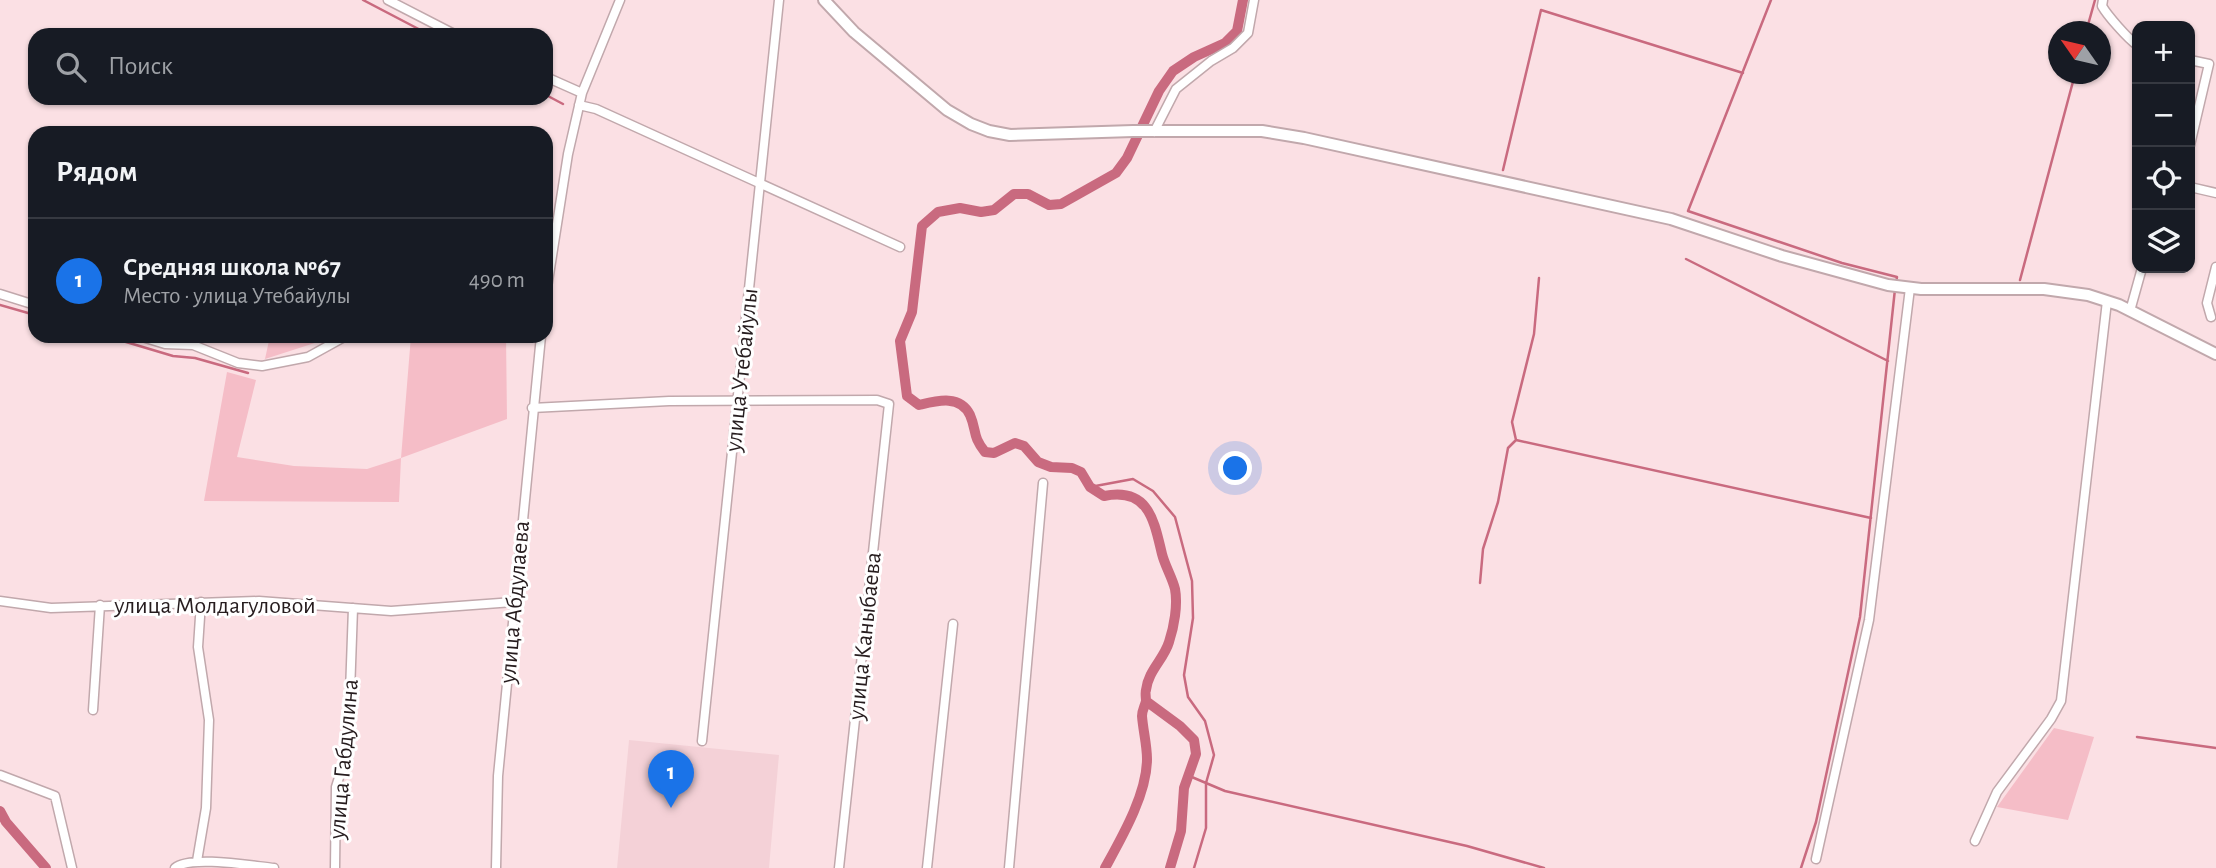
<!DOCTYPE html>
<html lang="ru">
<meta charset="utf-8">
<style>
:root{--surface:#171b24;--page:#20242c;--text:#f1f3f6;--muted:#9ea1a6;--line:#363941;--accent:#1a73e8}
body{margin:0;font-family:"Alegreya Sans",sans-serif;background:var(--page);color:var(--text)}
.controls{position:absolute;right:21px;top:21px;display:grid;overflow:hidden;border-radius:14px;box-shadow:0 2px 5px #0004}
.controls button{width:63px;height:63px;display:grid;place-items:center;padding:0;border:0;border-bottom:2px solid var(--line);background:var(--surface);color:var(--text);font:35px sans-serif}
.compass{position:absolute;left:2048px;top:21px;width:63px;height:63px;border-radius:50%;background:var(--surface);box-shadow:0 2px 5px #0004;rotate:304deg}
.you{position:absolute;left:1236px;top:469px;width:24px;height:24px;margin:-18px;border:5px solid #fff;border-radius:50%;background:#1a73e8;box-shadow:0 0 0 10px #1a73e833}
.badge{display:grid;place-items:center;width:46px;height:46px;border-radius:50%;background:var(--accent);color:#fff;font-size:23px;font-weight:700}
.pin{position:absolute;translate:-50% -58px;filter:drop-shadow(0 2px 4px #0008)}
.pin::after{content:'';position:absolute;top:37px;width:24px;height:21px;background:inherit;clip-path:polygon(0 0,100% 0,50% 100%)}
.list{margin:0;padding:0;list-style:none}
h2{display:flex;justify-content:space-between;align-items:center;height:91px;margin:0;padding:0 28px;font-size:30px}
h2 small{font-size:23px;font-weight:400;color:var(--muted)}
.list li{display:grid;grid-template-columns:46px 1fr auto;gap:21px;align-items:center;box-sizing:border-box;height:126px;padding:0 28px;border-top:2px solid var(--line)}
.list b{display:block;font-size:26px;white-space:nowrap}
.list p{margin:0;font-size:23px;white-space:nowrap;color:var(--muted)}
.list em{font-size:23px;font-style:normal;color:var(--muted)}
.icon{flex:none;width:38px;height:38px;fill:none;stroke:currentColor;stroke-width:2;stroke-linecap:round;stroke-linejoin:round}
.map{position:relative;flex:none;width:2216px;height:868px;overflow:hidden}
.search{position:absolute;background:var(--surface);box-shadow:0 2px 5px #0004;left:28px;top:28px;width:525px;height:77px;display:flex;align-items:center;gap:18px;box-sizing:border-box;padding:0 24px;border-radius:21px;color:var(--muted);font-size:26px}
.panel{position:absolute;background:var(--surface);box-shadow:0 2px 5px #0004;left:28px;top:126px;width:525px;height:217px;border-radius:21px}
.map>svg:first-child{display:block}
.built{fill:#f4d1d7}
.green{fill:#f5bdc7}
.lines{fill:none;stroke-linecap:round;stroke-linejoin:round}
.stream{stroke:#c96a7f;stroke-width:2.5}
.canal{stroke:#c96a7f;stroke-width:10}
.minor-casing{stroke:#c1a8ac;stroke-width:11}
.secondary-casing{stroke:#c1a8ac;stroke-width:14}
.minor{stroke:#fff;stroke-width:8}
.secondary{stroke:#fff;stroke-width:10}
.labels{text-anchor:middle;stroke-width:6;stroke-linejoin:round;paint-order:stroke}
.street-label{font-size:24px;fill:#261c1e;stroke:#fff}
</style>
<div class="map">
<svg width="2216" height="868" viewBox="0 0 2216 868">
<rect width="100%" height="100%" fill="#fbe0e4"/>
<path class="built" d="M629,740l150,15 -10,113h-152z"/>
<path class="green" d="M270,336h29l22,5 -56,18z
M411,336h95l1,83 -106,39 -2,44 -195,-1 23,-129 29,8 -19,77 57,9 73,3 34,-11z
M2054,728l40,9 -26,83 -71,-13z"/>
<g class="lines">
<path class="stream" d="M363,0l67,35
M1771,0l-83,211 154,52 55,14 -1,6
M2086,32l9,-32
M546,95l17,9
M1503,170l38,-160 202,63
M1686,259l202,102
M2020,280l55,-206
M0,305l35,10
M106,336l67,20 22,2 53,15
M1516,440l-4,-18 22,-88 5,-56
M1090,487l43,-8 20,12 22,26 17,64 1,37 -9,57 4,22 17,24 9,34 -8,28v45l-12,40
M1480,583l3,-34 15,-47 10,-54 8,-8 355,78
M2137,737l79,11
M1187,775l38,16 242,55 77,22
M1801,868l15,-46 44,-205 35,-328"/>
<path class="canal" d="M1146,701l34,25 14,14 2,14 -12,34 -3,43 -11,37
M0,811l6,11 40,46
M1105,868c17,-31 42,-74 42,-109 0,-14 -4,-29 -5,-43 0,-6 3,-10 4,-15 0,-3 -1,-9 0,-11 2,-19 18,-31 23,-48 5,-15 9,-37 6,-53 -3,-12 -10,-23 -13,-35 -8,-33 -13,-67 -58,-58l-14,-9 -9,-15 -9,-4 -21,-1 -13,-5 -14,-16 -9,-3 -21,10 -9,-1c-13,-16 -8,-21 -15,-37 -10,-21 -34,-14 -51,-10l-12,-9 -7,-55 12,-29 10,-86 16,-14 22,-4 21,4 13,-2 20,-16h14l21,11 12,-1 55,-31 11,-15 32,-67 14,-20 21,-14 31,-14 12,-12 6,-31"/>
<g class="minor-casing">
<path id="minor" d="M388,0l68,35
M2103,0l-1,6c5,9 26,33 35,39
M2190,60l19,4 -19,81
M546,77l36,16
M579,105l17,4 304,138
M1154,132l22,-43 35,-28 22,-13 15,-15 6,-33
M2190,187l26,6
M0,294l35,11
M546,294l22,-140 14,-61 38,-93
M2130,311l12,-43
M2211,317l-4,-14 9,-36
M139,336l26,8 28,1 45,18 24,3 46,-9 38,-21
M532,408l137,-7 208,-1 12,4 -50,464
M0,601l51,7 208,-7 132,10 122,-9
M93,710l7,-105
M702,741l77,-741
M0,775l55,21 17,72
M1975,841l22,-49 54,-73 10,-18 46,-400
M1816,859l53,-239 41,-332
M197,861l9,-53 3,-88 -11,-73 3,-45
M175,868c15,-13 78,-2 99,0
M335,868l1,-81 12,-38 5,-141
M496,868l2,-92 43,-440
M927,868l26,-244
M1009,868l34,-385"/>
</g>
<g class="secondary-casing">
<path id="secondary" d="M824,0l30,32 93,78 24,14 18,7 21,4 123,-4h129l42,7 367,81 111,37 106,29 33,4h123l44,6 31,10 97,49"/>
</g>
<use href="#minor" class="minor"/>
<use href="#secondary" class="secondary"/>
</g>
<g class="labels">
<g class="street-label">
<text transform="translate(741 370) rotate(-84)" y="8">улица Утебайулы</text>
<text transform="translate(514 602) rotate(-85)" y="8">улица Абдулаева</text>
<text x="215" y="613">улица Молдагуловой</text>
<text transform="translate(864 636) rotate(-84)" y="8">улица Каныбаева</text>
<text transform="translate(343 759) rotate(-85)" y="8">улица Габдулина</text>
</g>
</g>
</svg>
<div class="controls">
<button>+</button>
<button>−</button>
<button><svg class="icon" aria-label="locate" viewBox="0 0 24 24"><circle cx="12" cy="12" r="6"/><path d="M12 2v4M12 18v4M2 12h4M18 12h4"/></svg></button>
<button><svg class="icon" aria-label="layers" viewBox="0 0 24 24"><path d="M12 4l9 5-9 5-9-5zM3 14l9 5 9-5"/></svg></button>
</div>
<svg class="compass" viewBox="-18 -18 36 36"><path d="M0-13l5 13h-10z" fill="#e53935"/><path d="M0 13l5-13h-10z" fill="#9ea1a6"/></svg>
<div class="you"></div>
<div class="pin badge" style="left:671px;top:808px">1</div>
<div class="search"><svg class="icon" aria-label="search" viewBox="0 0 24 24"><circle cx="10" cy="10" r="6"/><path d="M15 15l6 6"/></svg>Поиск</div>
<section class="panel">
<h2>Рядом<small></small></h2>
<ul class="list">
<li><span class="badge">1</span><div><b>Средняя школа №67</b><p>Место · улица Утебайулы</p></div><em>490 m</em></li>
</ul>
</section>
</div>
